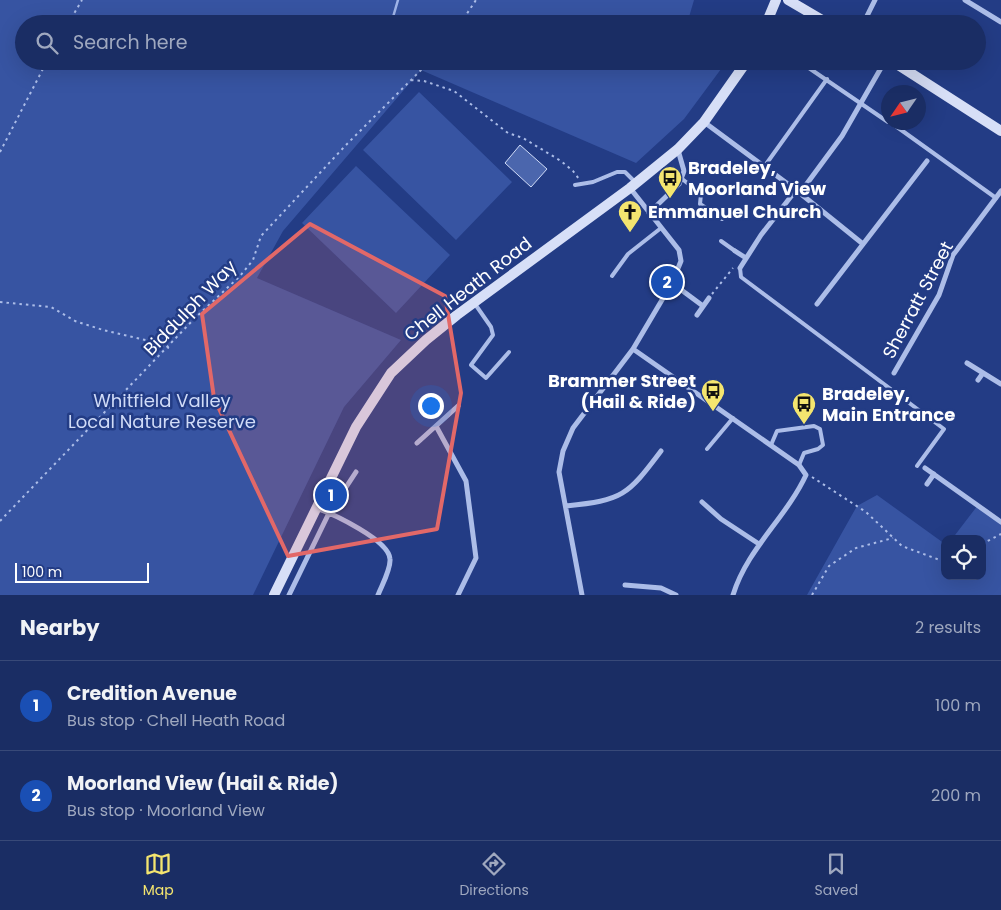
<!DOCTYPE html>
<meta charset="utf-8">
<style>
:root{--surface:#1a2d64;--page:#23356a;--text:#f1f3f6;--muted:#9fa8bf;--line:#384978;--accent:#f4e56f}
body{margin:0;font-family:Poppins,sans-serif;background:var(--page);color:var(--text)}
.controls{position:absolute;right:15px;bottom:15px;display:grid;overflow:hidden;border-radius:10px;box-shadow:0 5px 20px #0002}
.controls button{width:45px;height:45px;display:grid;place-items:center;padding:0;border:0;border-bottom:1px solid var(--line);background:var(--surface);color:var(--text);font:25px sans-serif}
.compass{position:absolute;left:881px;top:85px;width:45px;height:45px;border-radius:50%;background:var(--surface);box-shadow:0 5px 20px #0002;rotate:235deg}
.scale{position:absolute;left:15px;bottom:12px;width:134px;box-sizing:border-box;padding-left:5px;border:2px solid #fff;border-top:0;font-size:14px;line-height:18px;white-space:nowrap;color:#fff;-webkit-text-stroke:4px #233c85;paint-order:stroke}
.you{position:absolute;left:430px;top:405px;width:18px;height:18px;margin:-12px;border:4px solid #fff;border-radius:50%;background:#1a73e8;box-shadow:0 0 0 8px #1a73e833}
.badge{display:grid;place-items:center;width:32px;height:32px;border-radius:50%;background:var(--accent);color:#fff;font-size:16px;font-weight:700}
.pin{position:absolute;translate:-50% -50%;border:2px solid #fff;box-shadow:0 1px 5px #0006}
.list{margin:0;padding:0;list-style:none}
h2{display:flex;justify-content:space-between;align-items:center;height:65px;margin:0;padding:0 20px;font-size:21px}
h2 small{font-size:16px;font-weight:400;color:var(--muted)}
.list li{display:grid;grid-template-columns:32px 1fr auto;gap:15px;align-items:center;box-sizing:border-box;height:90px;padding:0 20px;border-top:1px solid var(--line)}
.list b{display:block;font-size:19px;white-space:nowrap}
.list p{margin:0;font-size:16px;white-space:nowrap;color:var(--muted)}
.list em{font-size:16px;font-style:normal;color:var(--muted)}
.icon{flex:none;width:28px;height:28px;fill:none;stroke:currentColor;stroke-width:2;stroke-linecap:round;stroke-linejoin:round}
.map{position:relative;flex:none;width:1001px;height:595px;overflow:hidden}
.search{position:absolute;background:var(--surface);box-shadow:0 5px 20px #0002;left:15px;right:15px;top:15px;height:55px;display:flex;align-items:center;gap:12px;box-sizing:border-box;padding:0 18px;border-radius:28px;color:var(--muted);font-size:19px}
.sheet{height:245px;background:var(--surface)}
nav{display:flex;justify-content:space-around;align-items:center;box-sizing:border-box;height:70px;border-top:1px solid var(--line);background:var(--surface);font-size:14px;color:var(--muted)}
nav a{display:grid;justify-items:center;gap:2px}
nav .on{color:var(--accent)}
.map>svg:first-child{display:block}
.green{fill:#3754a2}
.lines{fill:none;stroke-linecap:round;stroke-linejoin:round}
.stream{stroke:#a0b5e9;stroke-width:2.5}
.building{fill:#4b66ad;stroke:#d0dbf7}
.path{stroke:#acbde8;stroke-width:2;stroke-dasharray:2.5 4;stroke-linecap:butt}
.lane{stroke:#acbde8;stroke-width:4}
.street{stroke:#acbde8;stroke-width:5}
.secondary{stroke:#d7dff7;stroke-width:10}
.marked{fill:#e26868;fill-opacity:0.2;stroke:#e26868;stroke-width:4;stroke-linejoin:round}
.labels{text-anchor:middle;stroke-width:5;stroke-linejoin:round;paint-order:stroke}
.poi-label{font-size:18px;font-weight:bold;fill:#fff;stroke:#233c85;text-anchor:start}
.street-label{font-size:18px;fill:#fff;stroke:#233c85}
.park-label{font-size:18px;fill:#d0dbf7;stroke:#233c85}
</style>
<div class="map">
<svg width="1001" height="595" viewBox="0 0 1001 595">
<rect width="100%" height="100%" fill="#233c85"/>
<path class="green" d="M0,0h694l-7,24h-663v37h695l5,4 -40,54 -48,44 -215,-93 -138,161 -26,47 144,62 -57,67 -91,188h-253z
M419,92l93,90 -56,58 -93,-90z
M356,166l94,89 -54,58 -94,-90z
M877,495l68,49v32h37v-37h-30l26,-34 23,15v75h-194l50,-89z"/>
<g class="lines">
<path class="stream" d="M391,24l7,-24"/>
</g>
<path class="building" d="M520,145l27,24 -16,18 -26,-24z"/>
<g class="lines">
<path class="path" d="M68,24l14,-24
M460,24l16,-24
M411,80l13,1 30,10 54,42 15,5 38,23 12,10 6,8
M0,152l47,-91
M712,294l21,-26
M0,302l51,5 24,14 28,9 51,12 15,6
M812,477l54,35 36,34 43,16
M0,521l195,-203 45,-42 13,-16 8,-24 84,-90 85,-85
M982,544l19,-10
M812,595l17,-29 27,-18 37,-10"/>
<path class="lane" d="M805,61l-2,3 85,58
M890,122l106,76
M764,167l63,-88
M681,178l20,16 -1,10 22,15
M575,185l18,-3 24,-10h8l11,11
M721,241l14,10
M740,268l1,9 203,152 -27,37
M612,276l16,-22 33,-26
M475,304l16,23 2,8 -22,30 15,13 23,-26
M771,445l6,-14 37,-5 6,3 3,16 -5,4 -14,4 -5,12
M707,449l26,-31"/>
<path class="street" d="M965,0l36,22
M863,24l12,-24
M704,122l92,68 67,54
M800,193l42,-57 43,-75
M649,213l30,-29 5,-13 -6,-21
M735,251l11,7
M740,268l21,-33 35,-45
M672,283l31,23
M817,304l110,-143
M697,315l12,-17
M633,349l166,116 7,10c-20,43 -59,74 -73,120
M967,363l34,21
M894,373l45,-78 14,-40 48,-64
M978,380l5,-7
M436,426l30,55 10,77 -18,37
M417,443l41,-37
M925,468l76,54
M927,484l7,-10
M702,502l19,17 38,25
M566,506c57,-6 61,-10 95,-55
M316,508c17,6 73,32 74,51 1,10 -8,26 -12,36
M625,585l36,3 15,7
M289,595l40,-82 27,-41
M582,595l-23,-123 4,-21 10,-23 60,-79 39,-66 9,-22 -2,-11 -49,-62"/>
<path class="secondary" d="M788,0l41,24
M766,24l10,-24
M892,61l109,70
M274,595l82,-168 35,-54 35,-33 31,-25 173,-127 48,-39 26,-27 43,-61"/>
</g>
<path class="marked" d="M310,224l135,72 16,97 -24,136 -149,27 -74,-158 -12,-84z"/>
<defs>
<g id="bus-pin" transform="scale(1.25)"><path d="M0 17L-7.5 6A9.5 9.5 0 1 1 7.5 6Z" fill="#f4e56f" stroke="#233c85"/><path d="M-5-6H5V4H4V6H2V4H-2V6H-4V4H-5ZM-3.5-4V0h7V-4ZM-3.5 1.2v1.5H-2V1.2ZM2 1.2v1.5H3.5V1.2Z" fill="#111"/></g>
<g id="church-pin" transform="scale(1.25)"><path d="M0 17L-7.5 6A9.5 9.5 0 1 1 7.5 6Z" fill="#f4e56f" stroke="#233c85"/><path d="M-1.2-6h2.4v3.5h3.3v2.4h-3.3V6h-2.4V-.1h-3.3v-2.4h3.3Z" fill="#111"/></g>
</defs>
<g fill-rule="evenodd">
<use href="#bus-pin" x="670" y="178"/>
<use href="#church-pin" x="630" y="212"/>
<use href="#bus-pin" x="713" y="391"/>
<use href="#bus-pin" x="804" y="404"/>
</g>
<g class="labels">
<g class="poi-label">
<text x="688" y="174">Bradeley,<tspan x="688" dy="21">Moorland View</tspan></text>
<text x="648" y="218">Emmanuel Church</text>
<text x="696" y="387" text-anchor="end">Brammer Street<tspan x="696" dy="21">(Hail &amp; Ride)</tspan></text>
<text x="822" y="400">Bradeley,<tspan x="822" dy="21">Main Entrance</tspan></text>
</g>
<g class="street-label">
<text transform="translate(468 289) rotate(-38)" y="6">Chell Heath Road</text>
<text transform="translate(918 300) rotate(-62)" y="6">Sherratt Street</text>
<text transform="translate(190 308) rotate(-46)" y="6">Biddulph Way</text>
</g>
<g class="park-label">
<text x="162" y="407">Whitfield Valley<tspan x="162" dy="21">Local Nature Reserve</tspan></text>
</g>
</g>
</svg>
<div class="controls">
<button><svg class="icon" aria-label="locate" viewBox="0 0 24 24"><circle cx="12" cy="12" r="6"/><path d="M12 2v4M12 18v4M2 12h4M18 12h4"/></svg></button>
</div>
<svg class="compass" viewBox="-18 -18 36 36"><path d="M0-13l5 13h-10z" fill="#e53935"/><path d="M0 13l5-13h-10z" fill="#9fa8bf"/></svg>
<div class="scale">100 m</div>
<div class="you"></div>
<div class="pin badge" style="left:331px;top:495px;background:#1a4fb4">1</div>
<div class="pin badge" style="left:667px;top:282px;background:#1a4fb4">2</div>
<div class="search"><svg class="icon" aria-label="search" viewBox="0 0 24 24"><circle cx="10" cy="10" r="6"/><path d="M15 15l6 6"/></svg>Search here</div>
</div>
<section class="sheet">
<h2>Nearby<small>2 results</small></h2>
<ul class="list">
<li><span class="badge" style="background:#1a4fb4">1</span><div><b>Credition Avenue</b><p>Bus stop · Chell Heath Road</p></div><em>100 m</em></li>
<li><span class="badge" style="background:#1a4fb4">2</span><div><b>Moorland View (Hail &amp; Ride)</b><p>Bus stop · Moorland View</p></div><em>200 m</em></li>
</ul>
</section>
<nav>
<a class="on"><svg class="icon" aria-label="map" viewBox="0 0 24 24"><path d="M3 6l6-2 6 2 6-2v14l-6 2-6-2-6 2zM9 4v14M15 6v14"/></svg>Map</a>
<a><svg class="icon" aria-label="directions" viewBox="0 0 24 24"><path d="M12 3l9 9-9 9-9-9zM9 14v-3h6M13 9l2 2-2 2"/></svg>Directions</a>
<a><svg class="icon" aria-label="saved" viewBox="0 0 24 24"><path d="M7 4h10v16l-5-4-5 4z"/></svg>Saved</a>
</nav>
